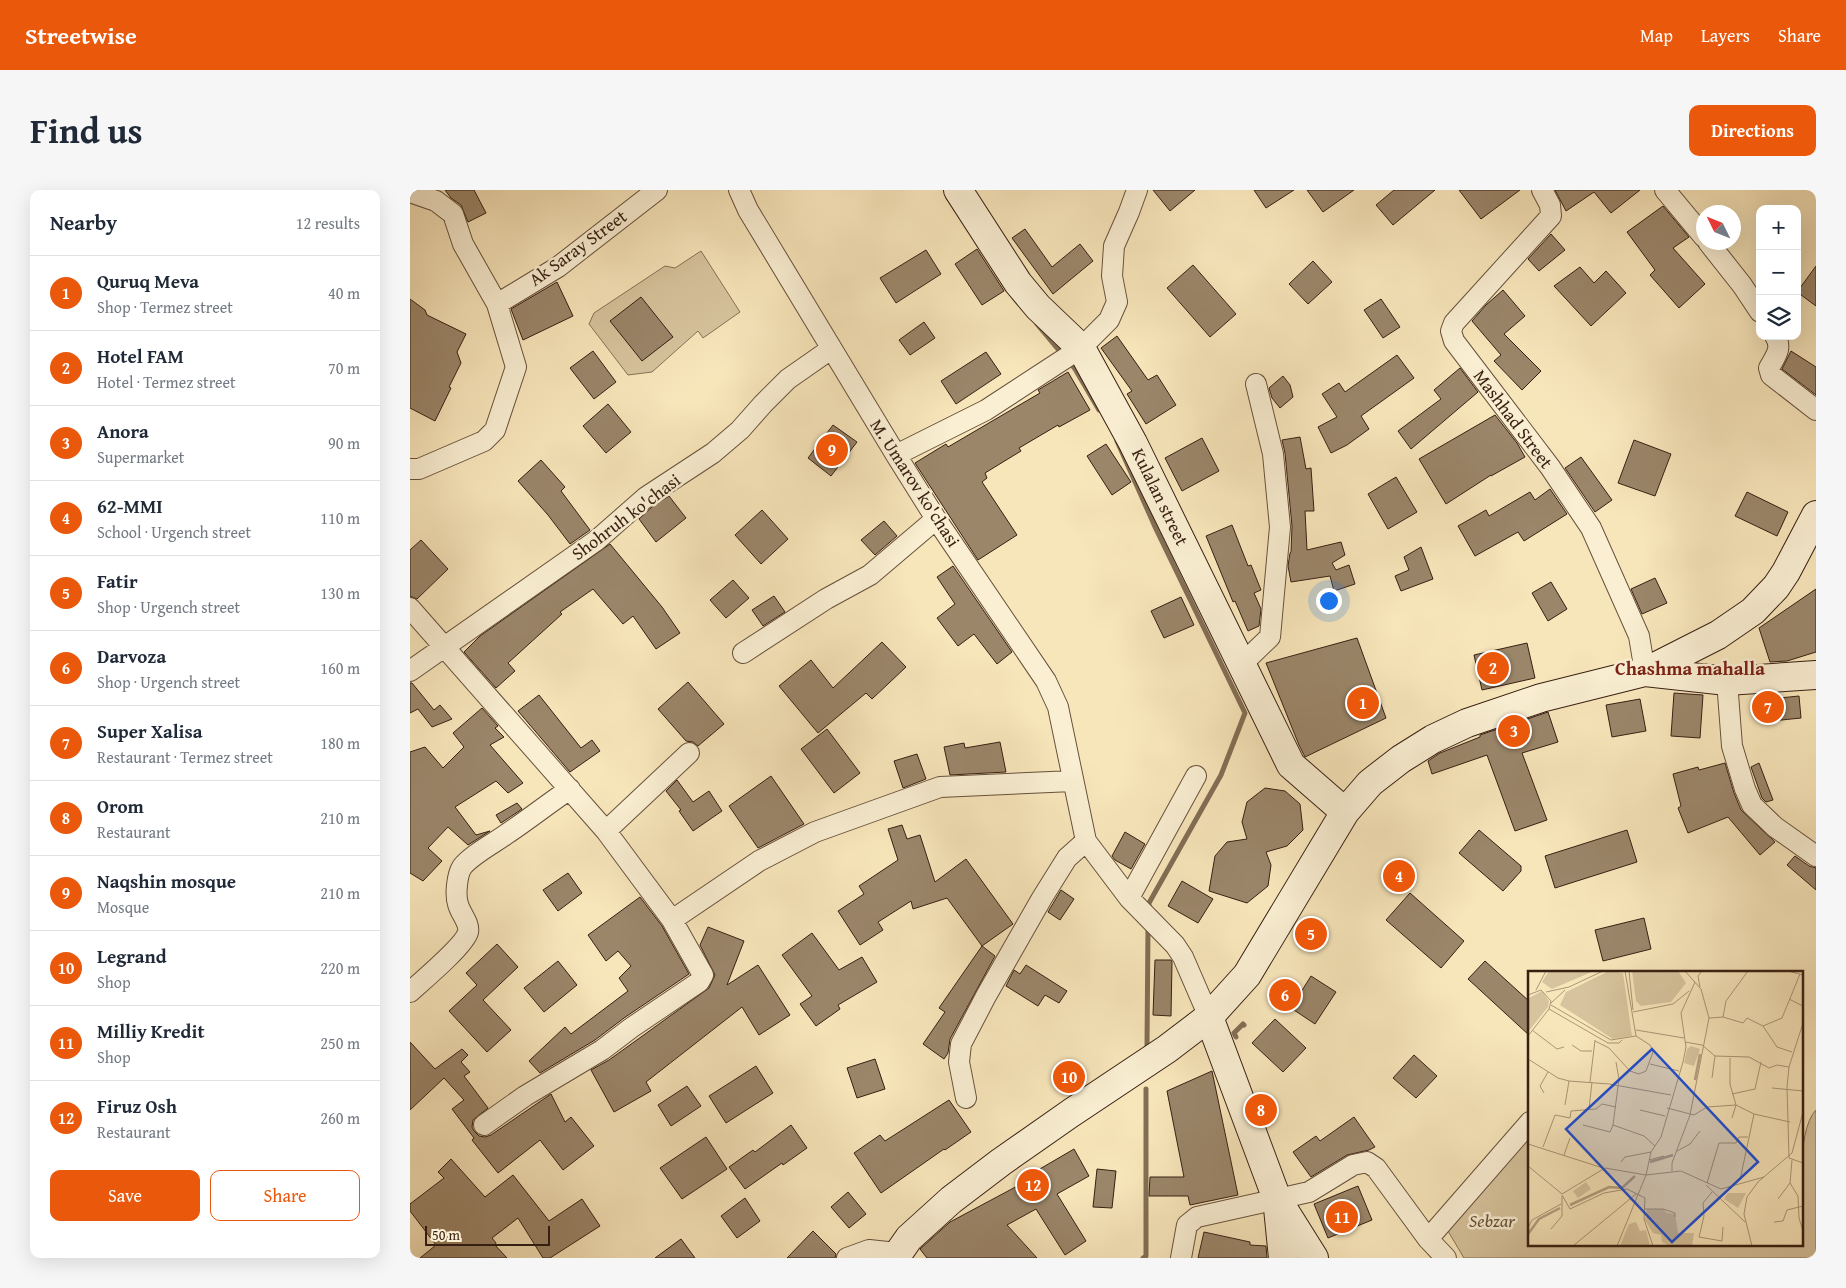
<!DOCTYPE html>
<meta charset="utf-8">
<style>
:root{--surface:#fff;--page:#f6f6f7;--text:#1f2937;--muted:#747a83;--line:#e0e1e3;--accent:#ea580c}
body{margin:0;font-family:"Gentium Book Plus",serif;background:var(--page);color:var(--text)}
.controls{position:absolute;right:15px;top:15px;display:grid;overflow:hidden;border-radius:10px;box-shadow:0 5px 20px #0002}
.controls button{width:45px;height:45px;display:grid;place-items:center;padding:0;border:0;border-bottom:1px solid var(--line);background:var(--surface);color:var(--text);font:25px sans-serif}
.compass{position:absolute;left:1286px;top:15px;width:45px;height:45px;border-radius:50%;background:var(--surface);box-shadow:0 5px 20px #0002;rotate:313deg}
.scale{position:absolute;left:15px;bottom:12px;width:125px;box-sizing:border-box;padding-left:5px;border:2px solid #371f12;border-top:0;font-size:14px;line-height:18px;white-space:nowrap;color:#371f12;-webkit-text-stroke:4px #faefd3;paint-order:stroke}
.you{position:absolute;left:918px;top:410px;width:18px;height:18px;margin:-12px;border:4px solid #fff;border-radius:50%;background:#1a73e8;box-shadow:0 0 0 8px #1a73e833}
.badge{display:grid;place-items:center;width:32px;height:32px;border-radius:50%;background:var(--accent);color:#fff;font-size:16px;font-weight:700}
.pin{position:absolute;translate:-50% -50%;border:2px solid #fff;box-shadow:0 1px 5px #0006}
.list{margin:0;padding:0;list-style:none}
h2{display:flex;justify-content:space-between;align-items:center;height:65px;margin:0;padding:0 20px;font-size:21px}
h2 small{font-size:16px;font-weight:400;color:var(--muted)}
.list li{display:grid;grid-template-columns:32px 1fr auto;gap:15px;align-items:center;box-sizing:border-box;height:75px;padding:0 20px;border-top:1px solid var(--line)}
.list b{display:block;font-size:19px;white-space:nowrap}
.list p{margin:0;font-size:16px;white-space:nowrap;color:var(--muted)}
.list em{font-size:16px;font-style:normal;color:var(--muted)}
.actions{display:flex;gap:10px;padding:15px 20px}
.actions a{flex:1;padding:11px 0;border:1px solid var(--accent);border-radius:10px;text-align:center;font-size:18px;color:var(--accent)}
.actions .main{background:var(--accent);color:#fff}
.icon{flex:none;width:28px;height:28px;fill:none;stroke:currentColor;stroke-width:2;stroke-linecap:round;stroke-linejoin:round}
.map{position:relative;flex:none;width:1406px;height:1068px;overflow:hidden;border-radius:10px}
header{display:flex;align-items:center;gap:30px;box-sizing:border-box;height:70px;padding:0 25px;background:var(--accent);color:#fff}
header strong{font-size:24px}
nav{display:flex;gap:28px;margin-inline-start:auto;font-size:18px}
.intro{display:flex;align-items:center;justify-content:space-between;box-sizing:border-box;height:120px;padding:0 30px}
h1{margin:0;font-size:35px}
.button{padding:12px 22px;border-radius:10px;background:var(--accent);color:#fff;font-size:18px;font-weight:700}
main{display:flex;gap:30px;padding:0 30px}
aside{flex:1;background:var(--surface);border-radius:10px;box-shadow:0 5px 20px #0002}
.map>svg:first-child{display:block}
.green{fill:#d7c49e;stroke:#877258}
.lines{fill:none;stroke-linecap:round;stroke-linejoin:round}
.stream{stroke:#836e55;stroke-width:5}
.building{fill:#9b866a;stroke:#371f12}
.street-casing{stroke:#67513c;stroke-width:22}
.secondary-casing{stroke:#371f12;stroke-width:30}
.street{stroke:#faefd3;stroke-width:20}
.secondary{stroke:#faefd3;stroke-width:28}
.labels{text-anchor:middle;stroke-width:5;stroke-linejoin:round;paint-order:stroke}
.street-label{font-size:18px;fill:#371f12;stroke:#faefd3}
.park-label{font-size:18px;font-style:italic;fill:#67513c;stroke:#faefd3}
.neighbourhood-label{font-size:19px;font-weight:bold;fill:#7a1f14;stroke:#faefd3}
.inset-river{fill:none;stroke:#b6a282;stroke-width:2.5}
.inset-road{fill:none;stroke:#ab9677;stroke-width:1}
.view{fill:#1d4ed8;fill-opacity:0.15;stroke:#1d4ed8;stroke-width:2.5}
.inset-edge{fill:none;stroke:#371f12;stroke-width:2.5}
</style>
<header>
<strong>Streetwise</strong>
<nav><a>Map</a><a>Layers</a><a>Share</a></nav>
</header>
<div class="intro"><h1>Find us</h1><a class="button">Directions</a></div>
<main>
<aside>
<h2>Nearby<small>12 results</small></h2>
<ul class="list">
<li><span class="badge">1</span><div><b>Quruq Meva</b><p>Shop · Termez street</p></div><em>40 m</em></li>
<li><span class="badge">2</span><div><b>Hotel FAM</b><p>Hotel · Termez street</p></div><em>70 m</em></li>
<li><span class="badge">3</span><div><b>Anora</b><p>Supermarket</p></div><em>90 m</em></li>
<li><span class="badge">4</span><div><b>62-MMI</b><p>School · Urgench street</p></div><em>110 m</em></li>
<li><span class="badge">5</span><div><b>Fatir</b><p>Shop · Urgench street</p></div><em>130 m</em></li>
<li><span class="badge">6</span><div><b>Darvoza</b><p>Shop · Urgench street</p></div><em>160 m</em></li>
<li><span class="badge">7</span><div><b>Super Xalisa</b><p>Restaurant · Termez street</p></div><em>180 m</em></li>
<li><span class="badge">8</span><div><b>Orom</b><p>Restaurant</p></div><em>210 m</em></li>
<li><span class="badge">9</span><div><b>Naqshin mosque</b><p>Mosque</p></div><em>210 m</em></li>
<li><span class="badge">10</span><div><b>Legrand</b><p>Shop</p></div><em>220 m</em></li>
<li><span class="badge">11</span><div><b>Milliy Kredit</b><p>Shop</p></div><em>250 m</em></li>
<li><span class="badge">12</span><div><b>Firuz Osh</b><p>Restaurant</p></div><em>260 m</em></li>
</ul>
<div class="actions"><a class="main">Save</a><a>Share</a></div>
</aside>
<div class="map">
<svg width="1406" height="1068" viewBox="0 0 1406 1068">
<rect width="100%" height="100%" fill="#f8e6bb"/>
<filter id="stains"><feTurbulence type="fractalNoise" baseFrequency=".004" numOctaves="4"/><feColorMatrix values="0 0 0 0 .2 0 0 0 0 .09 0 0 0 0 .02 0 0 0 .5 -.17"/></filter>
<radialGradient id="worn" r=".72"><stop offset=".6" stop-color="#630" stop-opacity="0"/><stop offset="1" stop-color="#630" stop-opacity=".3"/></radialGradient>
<path class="green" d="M291,61l39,61 -37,26 -5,-7 -46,41 -24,3 -39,-51 5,-11 71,-47 10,2z
M1406,920v148h-352l-22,-37 88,-100v123h272c0,-31 -7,-113 14,-134z"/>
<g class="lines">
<path class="stream" d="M627,134l25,30
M658,170l7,9 24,41
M707,251l39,88 89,184 -24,62 -72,128v8
M826,847l-2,-4 9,-9 1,1
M737,856l1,-119
M733,1068l3,-2v-167"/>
</g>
<path class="building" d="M35,0h29l12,23 -18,9 -7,-17 -10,-7z
M743,0h42l-25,21z
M844,0h40l-28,18z
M897,0h47l-31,22z
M984,0h41l-42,35 -17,-20z
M1049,0h61l-39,29z
M1145,0h85l-29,23 -17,-21 -28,19z
M1253,16l26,31 -16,11 32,36 -26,24 -29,-33 5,-5 -28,-38z
M615,39l27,38 28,-23 13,17 -40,33 -41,-56z
M1141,44l14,16 -26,21 -11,-12z
M567,59l27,42 -22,14 -27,-41z
M516,60l15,24 -45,29 -16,-25z
M903,71l19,21 -24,22 -19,-20z
M783,75l43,49 -26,23 -43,-49z
M1406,76v40l-19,-14z
M1170,77l14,16 12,-12 20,22 -35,33 -37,-40z
M147,92l16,34 -50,24 -12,-31z
M1093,100l22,26 -21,18 37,37 -19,19 -28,-29 7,-6 -29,-34 14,-16z
M231,107l32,40 -31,24 -32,-40z
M0,109l15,11 2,5 39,19 -9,18 4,11 -12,24 2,1 -16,33 -25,-13z
M971,109l19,28 -17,11 -19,-28z
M514,132l11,16 -25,17 -11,-15z
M707,146l31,44 9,-5 19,30 -30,19 -19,-30 5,-3 -31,-43z
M183,161l23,31 -22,17 -24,-31z
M1381,161l25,16v28l-34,-26z
M576,162l15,22 -45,30 -15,-23z
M987,165l17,23 -53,38 8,13 -22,16 -16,8 -13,-26 19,-10 -15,-23 17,-11 6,9z
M1050,178l18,24 -67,57 -13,-18 43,-32 -7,-9z
M658,182l22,38 -31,17 -1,-2 -39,23 2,3 -36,22 2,5 -5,4 35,53 -39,25 -63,-97 31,-19 2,3 92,-54 -2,-3z
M873,186l7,9 3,12 -13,11 -8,-10 -3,-10z
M198,214l23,28 -25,21 -23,-27z
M1085,225l22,28 8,14 -34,19v-1l-45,29 -27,-45z
M423,235l24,17 -26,34 -23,-18z
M890,247l6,32 5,-1 3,43h-9l2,39 34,-8 4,13 -13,8 4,7 13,-5 6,19 -21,7 -4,-15 -39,6 -3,-16 2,-13 1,-1 1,-26 -7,-73 -3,-13z
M792,248l17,33 -37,20 -17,-33z
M1224,250l37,14 -16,42 -37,-13z
M696,254l25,38 -19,13 -25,-39z
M1171,267l31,43 -17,12 -30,-44z
M131,270l24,27 -4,4 29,39 -20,14 -22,-29 -30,-34z
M986,287l21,35 -29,17 -20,-35z
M1140,299l17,25 -43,27 -6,-9 -43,24 -17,-30 28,-16 3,6 41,-24 5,8z
M1337,302l41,20 -11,24 -42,-20z
M259,306l17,22 -30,24 -17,-23 14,-13z
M352,320l26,29 -27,25 -26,-29z
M474,331l13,15 -22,19 -14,-15z
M822,335l16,41 3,-1 10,25 -7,3 7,16 -2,17 -11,5 -13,-30 -2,1 -27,-66z
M11,350l27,29 -31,30 -7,-3v-46z
M200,354l52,63 18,26 -24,16 -23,-33 -10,8 -30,-35 -33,23 2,2 -54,49 7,8 -19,17 -32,-36 16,-16z
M1011,357l12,32 -32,12 -6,-15 14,-6 -5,-13z
M543,376l59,86 -15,12 -23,-30 -16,12 -21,-28 18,-14 -18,-27z
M1245,388l12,25 -25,11 -11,-25z
M323,390l16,18 -23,20 -16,-18z
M1141,392l16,27 -19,12 -16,-28z
M1406,399v63l-29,9 -17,1 -11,-34z
M364,406l11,16 -22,14 -11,-16z
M771,407l13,28 -30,13 -13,-27z
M947,448l29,80 -81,39 -6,-12 -33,-82z
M472,452l24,25 -34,32 -6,-6 -48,40 -39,-47 32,-26 22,28z
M1117,453l8,35 -53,12 -8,-35z
M278,492l36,42 -26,22 -5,-4 -7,-1 -28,-32z
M0,493h2l22,27 6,-5 12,14 -20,8 -14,-18 -8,4z
M1264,503l29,2 -3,43 -29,-2z
M129,505l42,53 11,-8 8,11 -30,21 -52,-61z
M1389,506l2,22 -39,4 -2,-22z
M1230,509l6,32 -34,6 -6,-32z
M72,518l16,18 -3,2 9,9 -14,8 33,38 -15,10 -12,-12 -41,26 21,28 14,-4 -22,14 -20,-18 -20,21 14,13 -19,20 -13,-8v-121l15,-5 18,21 21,-21 -11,-14z
M1138,522l10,30 -36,11 25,67 -32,11 -28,-76 -55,19 -4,-13 12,-8 40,-16v-2z
M417,539l33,44 -26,20 -33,-44z
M590,552l6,30 -56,3 -6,-28 20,-4 1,5z
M507,564l9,25 -23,9 -9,-27z
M1315,573l9,30 7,17 34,32 -15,13 -32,-38 -40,16 -10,-25 3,-2 -8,-32 25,-7 1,3z
M1349,573l14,37 -7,2 -4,-4 -11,-31z
M361,586l33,48 -46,24 -29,-42z
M267,590l16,22 16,-11 13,20 -29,20 -14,-20 2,-1 -15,-19z
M855,598l20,3 15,13 3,26 -16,16 -21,6 5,13 -3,21 -21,17 -38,-12 6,-35 12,-14 20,-3 -5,-17 5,-20z
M107,613l5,6 -21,14 -5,-8z
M492,635l5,14 13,-4 15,47 31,-23 47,65 -31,22 -35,-48 -34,11 -2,-8 -33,21 5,8 -23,15 -22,-34 26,-17 -5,-8 39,-26 -10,-31z
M1069,640l42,36v5l-18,20 -44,-38z
M1217,640l10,32 -82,26 -10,-32z
M715,642l20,12 -14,25 -16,-9 -3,-4z
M1385,666l14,10 7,2v22l-29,-25z
M158,683l14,20 -24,18 -15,-21z
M772,691l31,18 -15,24 -30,-17z
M651,700l13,9 -14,21 -12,-8z
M1000,703l54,48 -23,27 -55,-48z
M230,707l22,29 27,48 -65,44 -29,22 -55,33 -11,-12 36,-34 6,7 57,-43 -9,-13 12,-12 -13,-15 -12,10 -18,-26z
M1234,728l7,31 -48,12 -8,-31z
M298,737l36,14 -17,44 31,-20 32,50 -31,20 -17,-28 -96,75 5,9 -37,21 -23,-42 18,-10 100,-72 6,-13 -15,-30z
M402,743l27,37 23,-13 15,25 -39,23 2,4 -24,17 -16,-22 12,-8 -30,-41z
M87,754l21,23 -35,33 28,30 -24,22 -38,-41 28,-26 -11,-12z
M572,756l13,10 -45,83 -2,14 -4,6 -21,-15 22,-32 -6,-4z
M745,770h16l1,2 -1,54 -18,-1z
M148,771l19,24 -33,27 -20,-24z
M1075,771l45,41v34l-62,-57z
M616,775l41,26 -8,12 -14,-8 -7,11 -32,-20 8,-16 6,4z
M901,786l25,16 -21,32 -24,-16z
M865,829l31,29 -23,24 -31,-29z
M0,852l25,27 27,-20 6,6 -7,7 9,10 -6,4 24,32 -15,12 -1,7 2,4 5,5 6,1 6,-2 60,-41 14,28 6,-5 23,29 -31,24 -23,-30 -42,33 -26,-33 2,-2 -22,-29 12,-9 -20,-22 -34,32z
M1004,865l23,21 -21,22 -23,-20z
M465,869l10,30 -28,9 -10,-30z
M346,876l17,27 -47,30 -17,-27z
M802,881l26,124 -48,10 -2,-9h-39l1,-19h34l-17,-86z
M277,896l14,20 -30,20 -13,-21z
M539,910l22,32 -26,18 -1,-1 -63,44 -27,-40 26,-18 5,6z
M944,927l21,30 -6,3 -22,5 -36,22 -18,-25 23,-16 4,5z
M381,935l16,23 -24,17 -1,-2 -37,26 -16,-22 24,-17 2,2z
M296,947l21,32 -45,30 -22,-31z
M664,959l15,27 -32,18 29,47 -21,14 -29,-46 -29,16 30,33h-110l-7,-9 30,-27 73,-39 -2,-3z
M41,969l34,38 28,-22 36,46 33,-22 18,27 -50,32h-7l-25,-40 -26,20 4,5 -1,2 12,13h-87l16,-13 -26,-34v-7l34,-26 -6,-6z
M687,979l19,2 -4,37 -19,-1z
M948,996l14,34 -44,18 -14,-34z
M438,1002l18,22 -17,14 -18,-21z
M335,1008l15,23 -23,17 -16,-22z
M403,1041l23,23 -1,4h-48z
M794,1042l46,10v3l16,1 1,12h-69z
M271,1049l14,19h-40z"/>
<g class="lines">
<g class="street-casing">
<path id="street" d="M329,0l9,20 148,245 40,64 110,162 12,26 28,134 43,57 46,47 8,12 26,60
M1132,0l8,15 1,11 -97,107 -3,8 3,10 96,126 41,61 48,108 6,36
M1255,0l39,47
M0,2l26,9 17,13 10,30 34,60 19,63 -21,63 -11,11 -65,28h-9
M1298,52l34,43 18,27
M87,114l61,-37 99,-77
M1365,146c8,12 0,21 -6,32l2,7 45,35
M486,265l90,-45 95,-62 28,-28 8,-18 -5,-26 2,-30 15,-34 8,-22
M0,418l196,223 66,89 87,-59 56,-29 125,-45 133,-6
M333,463l83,-54 44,-24 66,-56
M832,474l28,-27 10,-110 -7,-73 -17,-70
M0,481l187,-131 49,-43 67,-44 27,-23 23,-26 25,-25 43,-30
M1317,491l5,65 13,43 7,16 23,22 41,29
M196,641l83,-78
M719,708l67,-122
M0,802c11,-10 55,-47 58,-60 2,-9 -8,-19 -10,-28 -3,-9 -1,-29 4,-37 9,-12 34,-25 46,-34 21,-14 41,-30 62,-44
M556,908l-7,-36 2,-18 25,-48 56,-98 25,-40 19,-17
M74,935l41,-29 77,-46 29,-22 68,-46 4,-7 -31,-55
M1018,1049l102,-117
M437,1068l22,-8 28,3
M771,1068l6,-33 10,-8 112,-25 44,-27 14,-3 9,6 52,71 18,19"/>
</g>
<g class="secondary-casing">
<path id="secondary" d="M548,0l60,93 20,24 43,41 52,95 158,322 54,47
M1235,482l82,9 89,-6
M799,827l68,182 37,59
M868,1018l5,50
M485,1068l14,-20 42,-38 50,-38 70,-49 96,-64 42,-32 38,-42 98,-163 25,-29 31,-24 32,-20 34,-16 74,-25 104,-26 73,-37 35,-24 23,-24 10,-15 30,-57"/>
</g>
<use href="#street" class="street"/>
<use href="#secondary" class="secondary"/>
</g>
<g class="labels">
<g class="street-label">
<text transform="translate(168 58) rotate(-36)" y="6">Ak Saray Street</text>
<text transform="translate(1103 229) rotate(53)" y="6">Mashhad Street</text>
<text transform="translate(505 293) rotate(57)" y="6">M. Umarov ko'chasi</text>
<text transform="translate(750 307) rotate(64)" y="6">Kulalan street</text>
<text transform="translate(216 327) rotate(-37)" y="6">Shohruh ko'chasi</text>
</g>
<g class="park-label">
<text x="1082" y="1037">Sebzar</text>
</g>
<g class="neighbourhood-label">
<text x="1280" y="485">Chashma mahalla</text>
</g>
</g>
<g transform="translate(1118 781)">
<rect width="275" height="275" fill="#f8e6bb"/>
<path d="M21,0h45l-42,18 -10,-7zM81,0l14,2 9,63 -19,3 -53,-34 6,-13zM104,0h46l8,12 -15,19 -30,4 -5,-5zM14,20l7,10 -1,6 -20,25 1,-34zM163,75l9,3 -6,17 -10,-3 3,-14zM58,211l5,7 -13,9 -5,-7zM200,222h18l-8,15 -14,-9zM119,238h16l4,4 8,1 3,19h16l-2,13h-22l-8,-4 -1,-7 -8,-2 -8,-13zM108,251l4,9 6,-1 4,16h-30l9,-22z" fill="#d7c49e"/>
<path class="inset-river" d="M167,109l5,-26M122,191l23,-7M42,234l39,-18 13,1 13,-12M0,263l11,-15 21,-11"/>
<path class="inset-road" d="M97,0l11,65M101,0l4,39M260,0l15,4M172,16l-2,-11 4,-5M8,19l10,-19M18,21l23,-5 34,-16M0,24l13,-5 10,11 -2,8 -21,27M261,28l14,7M23,32l14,-13M23,34l60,35 25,-4M21,38l59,34h11l3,-3M105,41l40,-8 16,-13M195,46l3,-16 22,-30M181,47l14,-1 20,6 4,-5 16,8 14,21 15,5M275,52l-14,44 -2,20 2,71 14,5M235,55l19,-8 18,-44M4,59l25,19 7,-2M108,59l48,8M67,70l14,7 21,23 9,3 7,-3 7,-19 -3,-7 -14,-9M157,71l17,3 13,11 34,1 20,11 8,-3 12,2M44,74l9,6h11M202,87v26l6,21 -4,13M0,88l30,19 11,3 40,3 62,11M88,91l3,17 -6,46 31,11 11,10M122,93l29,7M184,107l3,-22M62,111l5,-42M244,117l31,3M16,122l-4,-7 8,-14M204,123l23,-5 6,-27M37,134l4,-24M139,137l27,7 13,-8 29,-2 18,9 36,8M61,138l3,-27M112,139l25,6M55,154l27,7 3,-7M0,173l75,24M15,176l12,-32 15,3 1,-7 25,-2 6,-5 14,3M149,180l13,-7 10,-13M36,184l6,-17M121,189l15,-4M93,191l4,-5 26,-5M0,195l34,28 43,-26 41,7 35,-4 40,18 43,-12M144,200v-8l18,-48 19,-97 -8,-29 -16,-18M118,204l5,-23 10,-15 22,-75 3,-15 -5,-34 14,-31M212,209l14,-66M179,212l12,-40h17l3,-6h9M262,212l8,13 1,22 4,13M178,214l39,37M184,221l-9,11 1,13 -5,21 23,4 1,-14M34,224l8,14 34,-16 23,-4 18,9 -1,21 9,27M250,228l12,-16 2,-23M116,238h19l12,4v4M246,251l9,-1 4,-11 16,-4M0,257l4,-8 29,-16M23,258l11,-13v-20M45,275l63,-52M89,275l29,-71M224,275l-8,-32 3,-17 11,-15 34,-29 11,-41"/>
<path class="view" d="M124,78l106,113 -86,80 -106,-113z"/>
<rect width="275" height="275" class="inset-edge"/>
</g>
<rect width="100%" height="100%" filter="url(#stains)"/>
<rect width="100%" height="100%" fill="url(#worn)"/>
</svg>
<div class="controls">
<button>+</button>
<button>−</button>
<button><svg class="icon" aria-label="layers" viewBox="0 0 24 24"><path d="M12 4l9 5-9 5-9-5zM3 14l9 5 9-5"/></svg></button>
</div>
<svg class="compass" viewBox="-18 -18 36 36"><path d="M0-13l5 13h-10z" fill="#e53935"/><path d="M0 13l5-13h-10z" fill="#747a83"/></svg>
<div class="scale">50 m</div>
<div class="you"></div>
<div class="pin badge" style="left:953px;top:513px">1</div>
<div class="pin badge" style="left:1083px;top:478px">2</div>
<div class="pin badge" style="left:1104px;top:541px">3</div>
<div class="pin badge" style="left:989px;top:686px">4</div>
<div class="pin badge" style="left:901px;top:744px">5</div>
<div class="pin badge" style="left:875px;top:805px">6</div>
<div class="pin badge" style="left:1358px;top:517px">7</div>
<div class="pin badge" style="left:851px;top:920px">8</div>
<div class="pin badge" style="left:422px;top:260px">9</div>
<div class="pin badge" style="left:659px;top:887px">10</div>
<div class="pin badge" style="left:932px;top:1027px">11</div>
<div class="pin badge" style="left:623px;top:995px">12</div>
</div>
</main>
